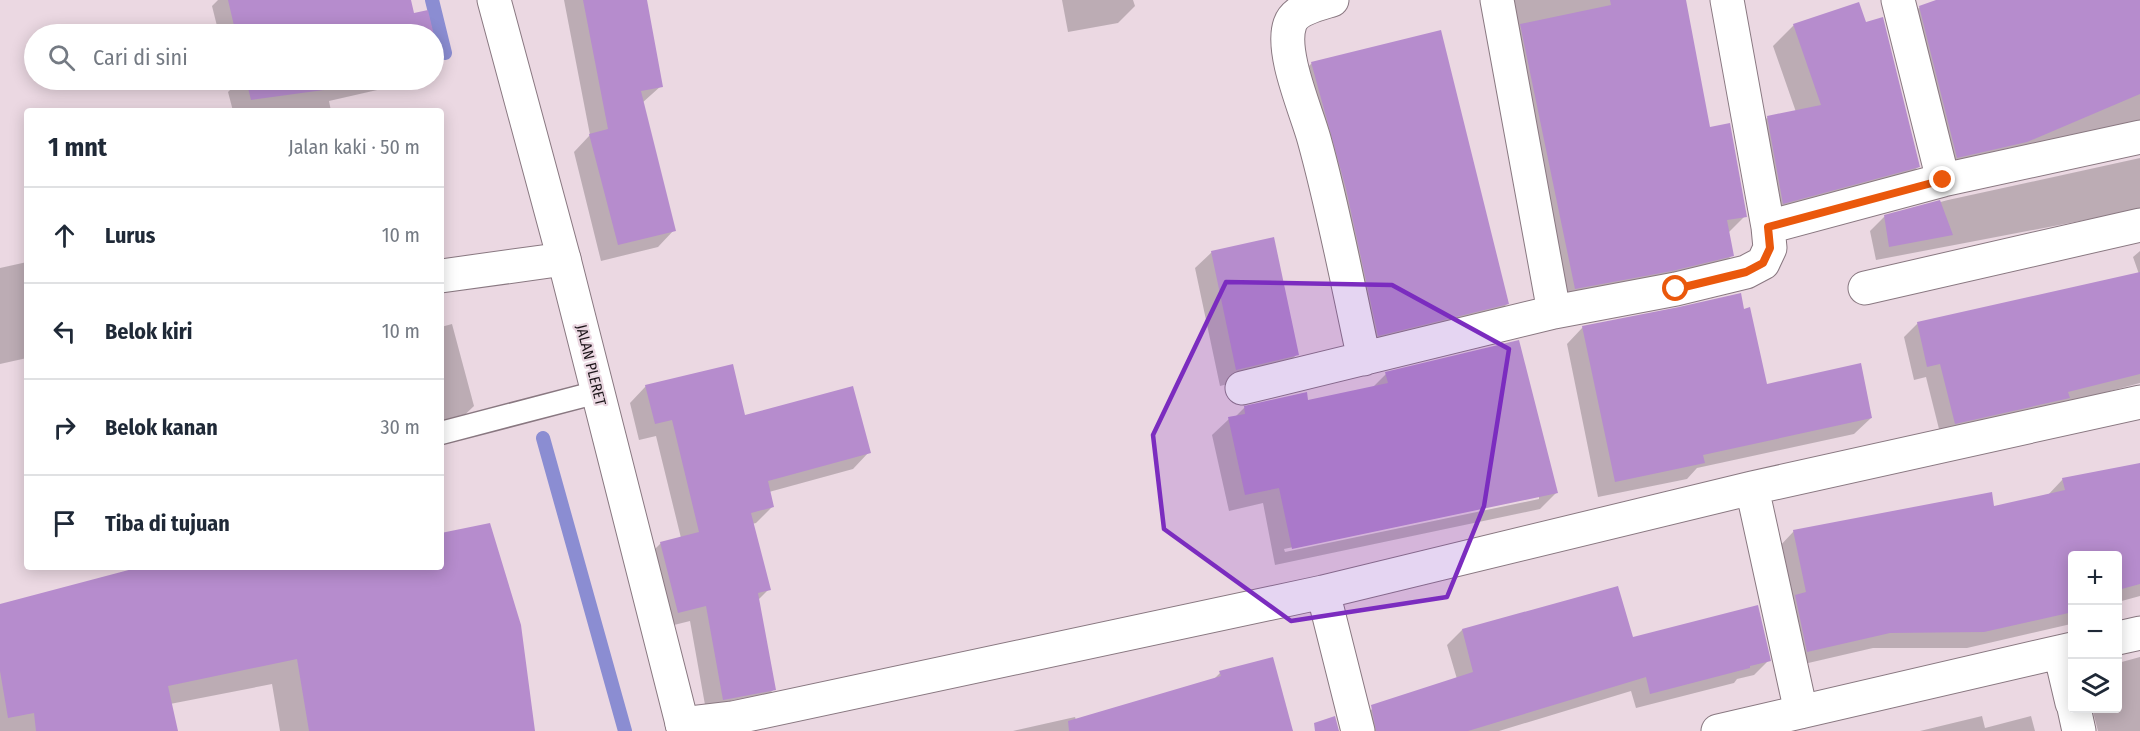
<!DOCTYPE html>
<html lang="id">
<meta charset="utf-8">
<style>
:root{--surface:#fff;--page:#f6f6f7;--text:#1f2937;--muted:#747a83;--line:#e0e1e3}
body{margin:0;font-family:"Fira Sans Condensed",sans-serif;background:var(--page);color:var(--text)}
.controls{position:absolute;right:18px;bottom:18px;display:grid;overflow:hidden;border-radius:6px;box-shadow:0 3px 15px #0003}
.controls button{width:54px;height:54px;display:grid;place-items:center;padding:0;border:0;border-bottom:2px solid var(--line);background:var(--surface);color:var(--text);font:30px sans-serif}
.stop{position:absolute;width:18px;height:18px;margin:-14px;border:4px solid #ea580c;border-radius:50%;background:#fff}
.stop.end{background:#ea580c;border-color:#fff;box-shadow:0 2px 6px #0008}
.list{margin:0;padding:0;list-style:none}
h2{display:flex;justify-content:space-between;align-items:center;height:78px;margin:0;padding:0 24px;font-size:26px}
h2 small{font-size:20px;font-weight:400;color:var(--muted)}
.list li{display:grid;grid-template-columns:39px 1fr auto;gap:18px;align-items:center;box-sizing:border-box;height:96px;padding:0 24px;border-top:2px solid var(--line)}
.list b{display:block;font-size:22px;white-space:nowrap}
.list em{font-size:20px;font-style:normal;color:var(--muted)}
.icon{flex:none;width:33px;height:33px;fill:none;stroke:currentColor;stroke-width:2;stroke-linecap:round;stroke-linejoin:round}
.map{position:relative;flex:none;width:2140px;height:731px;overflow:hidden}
.search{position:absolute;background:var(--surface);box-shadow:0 3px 15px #0003;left:24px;top:24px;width:420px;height:66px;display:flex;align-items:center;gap:15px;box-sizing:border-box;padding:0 21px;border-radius:33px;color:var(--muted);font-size:22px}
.panel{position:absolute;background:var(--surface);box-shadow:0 3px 15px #0003;left:24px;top:108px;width:420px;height:462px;border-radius:6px}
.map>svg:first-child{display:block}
.shadow{fill:#0003;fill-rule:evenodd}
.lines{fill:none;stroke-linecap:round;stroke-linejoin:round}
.stream{stroke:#8b8dd2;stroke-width:14}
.building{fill:#b68ccd}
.lane-casing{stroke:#897881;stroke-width:25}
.street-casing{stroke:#897881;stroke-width:35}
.secondary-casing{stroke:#897881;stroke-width:35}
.lane{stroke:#fff;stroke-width:22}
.street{stroke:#fff;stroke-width:33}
.secondary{stroke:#fff;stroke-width:33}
.route{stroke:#ea580c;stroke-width:8}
.marked{fill:#7b2cbf;fill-opacity:0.2;stroke:#7b2cbf;stroke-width:4.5;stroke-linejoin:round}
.labels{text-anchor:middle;stroke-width:4.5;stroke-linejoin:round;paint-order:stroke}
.street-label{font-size:15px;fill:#1d161a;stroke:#ebd8e2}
</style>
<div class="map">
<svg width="2140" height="731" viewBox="0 0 2140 731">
<rect width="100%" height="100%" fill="#ebd8e2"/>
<path class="shadow" d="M218,0h191l4,15 14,-3 6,22h-214l-7,-28z
M564,0h82l15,86 -19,17 32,127 -16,17 -57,14 -27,-109 16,-17z
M1062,0h71l2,6 -17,17 -50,9z
M1505,0h179l25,128 36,88 -17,17 4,22 -16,17 -158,33z
M1941,0h199v139l-197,32 -38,-150 15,-14z
M1794,25l125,141 -21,21 -136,36 -15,-85 21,-21 28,-5 -23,-66z
M434,38l6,26 -6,6z
M1312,63l196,240 -17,17 -129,31 -66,-272z
M229,80h192l-92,21 2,10h-98l-5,-19 3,-3z
M2140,158v69l-23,-13 -241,46 -6,-29 14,-14 64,-17z
M2140,251v132l-199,54 -15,-60 -12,3 -10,-43 14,-14 221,-49 -6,-17z
M1212,252l85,102 -16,17 -61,15 -25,-118z
M27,262v96l-27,6v-96z
M452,324l22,82 -25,24 -8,3v-106z
M1583,327l288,91 -17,16 -157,34 -10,11 -89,18 -31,-153z
M1386,374l170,119 -16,16 -265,56 -12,-62 -34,8 -17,-76 17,-16 5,-1 10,-10 63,-6 65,-14zM1539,496v3l-254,53 -1,-3z
M646,386l223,66 -16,17 -84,23 3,15 -16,16 -4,1 17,65 -11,11 16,89 -16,17 -51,10 -17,-95 -28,7 -18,-68 17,-17 20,-5 -25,-102 -17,4 -9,-37z
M2140,464v132l-22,6v-46h-46v66l-1,2 -104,24h-94l-82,19 -13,-119 16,-17 199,-23 54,-12 16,-17z
M441,534l90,197h-251l-8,-47 -102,20 6,27h-176v-126l146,-38h295z
M1462,630l307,30 -15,15 -17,4 -3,4 -98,25 -5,-17 -132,40h-134l-3,-12 15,-15 80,-25 -10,-34z
M2140,657v74h-42l-6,-23h26v-45z
M1220,673l73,58h-280l62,-14 1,3 137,-40z
M1982,716l3,12 46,-12 4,15h-115z"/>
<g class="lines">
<path class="stream" d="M432,0l13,53
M543,438l82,293"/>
</g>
<path class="building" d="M228,0h183l3,13 14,-3 13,55 -7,1v-32h-198z
M583,0h64l16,87 -22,4 35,140 -58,14 -29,-111 19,-5z
M1610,0h76l24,127 20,-4 17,94 -20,3 7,36 -62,15 -97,18 -55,-265 91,-19z
M1936,0h204v94l-113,48 -70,16 -38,-152z
M1859,2l7,20 17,-5 37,150 -137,37 -16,-88 54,-11 -28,-81z
M1441,30l68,274 -131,32 -32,-147 -35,-127z
M246,80h133l-26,6 -102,14z
M1940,200l13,35 -64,12 -5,-32z
M1274,237l25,118 -63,15 -25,-119z
M2140,272v102l-72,18 2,6 -115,26 -15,-60 -13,3 -10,-45z
M1741,293l3,16 6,-2 17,77 94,-21 11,55 -169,37 2,8 -90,19 -33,-156 97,-19z
M1519,340l39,153 -266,56 -13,-61 -34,7 -17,-78 17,-3 -1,-8 63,-14 1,8 80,-17 -3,-11z
M733,364l12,51 108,-29 18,67 -103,28 6,26 -23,6 20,77 -13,3 18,97 -53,10 -17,-94 -28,7 -18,-71 39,-10 -27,-112 -17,4 -10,-39z
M2140,463v121l-22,6v-35h-45v57l-89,20 -94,1 -83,19 -12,-57 11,-3 -13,-62 199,-38 2,14 71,-16 -3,-12z
M490,523l31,102 14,106h-226l-12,-72 -129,27 10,45h-142l-2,-18 -26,5 -8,-47v-67l140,-37h301v-34z
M1618,586l15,51 125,-32 13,56 -21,5v2l-100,26 -4,-17 -178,54h-92l-5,-26 102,-33 -11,-43z
M1273,657l20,74h-224l-1,-10 153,-45 -2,-5z
M1335,716l4,15h-24l-1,-8z"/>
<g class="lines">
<g class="lane-casing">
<path id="lane" d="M441,433l157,-41"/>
</g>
<g class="street-casing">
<path id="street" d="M1332,0c-13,4 -37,9 -42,24 -10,28 16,86 24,115 20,72 34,147 50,220
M1497,0l57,312
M1898,0l45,180
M1768,227l175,-47 197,-43
M441,276l123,-17
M1865,288l275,-63
M1242,388l312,-76 122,-23 70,-17 17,-9 7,-15 -2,-21 -41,-227
M1752,488l49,224
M1323,592l35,139
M2118,638l22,-5
M2060,652l12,51
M2074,708l5,23
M682,724l51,-6 590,-126 429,-104 388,-86
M1718,731l354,-82"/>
</g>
<g class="secondary-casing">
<path id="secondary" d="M494,0l70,259 120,472"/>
</g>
<use href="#lane" class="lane"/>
<use href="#street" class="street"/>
<use href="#secondary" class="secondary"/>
</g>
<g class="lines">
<path class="route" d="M1676,289l70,-17 17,-9 7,-15 -2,-21 175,-47"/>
</g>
<path class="marked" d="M1226,282l166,3 117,64 -25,157 -37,91 -156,24 -127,-92 -11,-94z"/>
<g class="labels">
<g class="street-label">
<text transform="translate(591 365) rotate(76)" y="5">JALAN PLERET</text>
</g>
</g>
</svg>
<div class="controls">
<button>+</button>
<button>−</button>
<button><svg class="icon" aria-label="layers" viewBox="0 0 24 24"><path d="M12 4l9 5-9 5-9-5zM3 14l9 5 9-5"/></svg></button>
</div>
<div class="stop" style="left:1676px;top:289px"></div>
<div class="stop end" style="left:1943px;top:180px"></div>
<div class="search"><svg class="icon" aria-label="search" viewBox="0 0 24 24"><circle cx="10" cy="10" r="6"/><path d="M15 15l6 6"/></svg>Cari di sini</div>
<section class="panel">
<h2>1 mnt<small>Jalan kaki · 50 m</small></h2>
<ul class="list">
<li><svg class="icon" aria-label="ahead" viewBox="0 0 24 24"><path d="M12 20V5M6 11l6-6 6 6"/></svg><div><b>Lurus</b></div><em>10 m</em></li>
<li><svg class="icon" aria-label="left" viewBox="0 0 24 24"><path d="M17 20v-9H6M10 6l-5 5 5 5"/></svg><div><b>Belok kiri</b></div><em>10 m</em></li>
<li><svg class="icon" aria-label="right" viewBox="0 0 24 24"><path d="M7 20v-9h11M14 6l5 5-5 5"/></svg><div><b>Belok kanan</b></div><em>30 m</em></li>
<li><svg class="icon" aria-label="arrive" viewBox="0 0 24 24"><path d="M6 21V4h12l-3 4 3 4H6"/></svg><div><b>Tiba di tujuan</b></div></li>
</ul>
</section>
</div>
